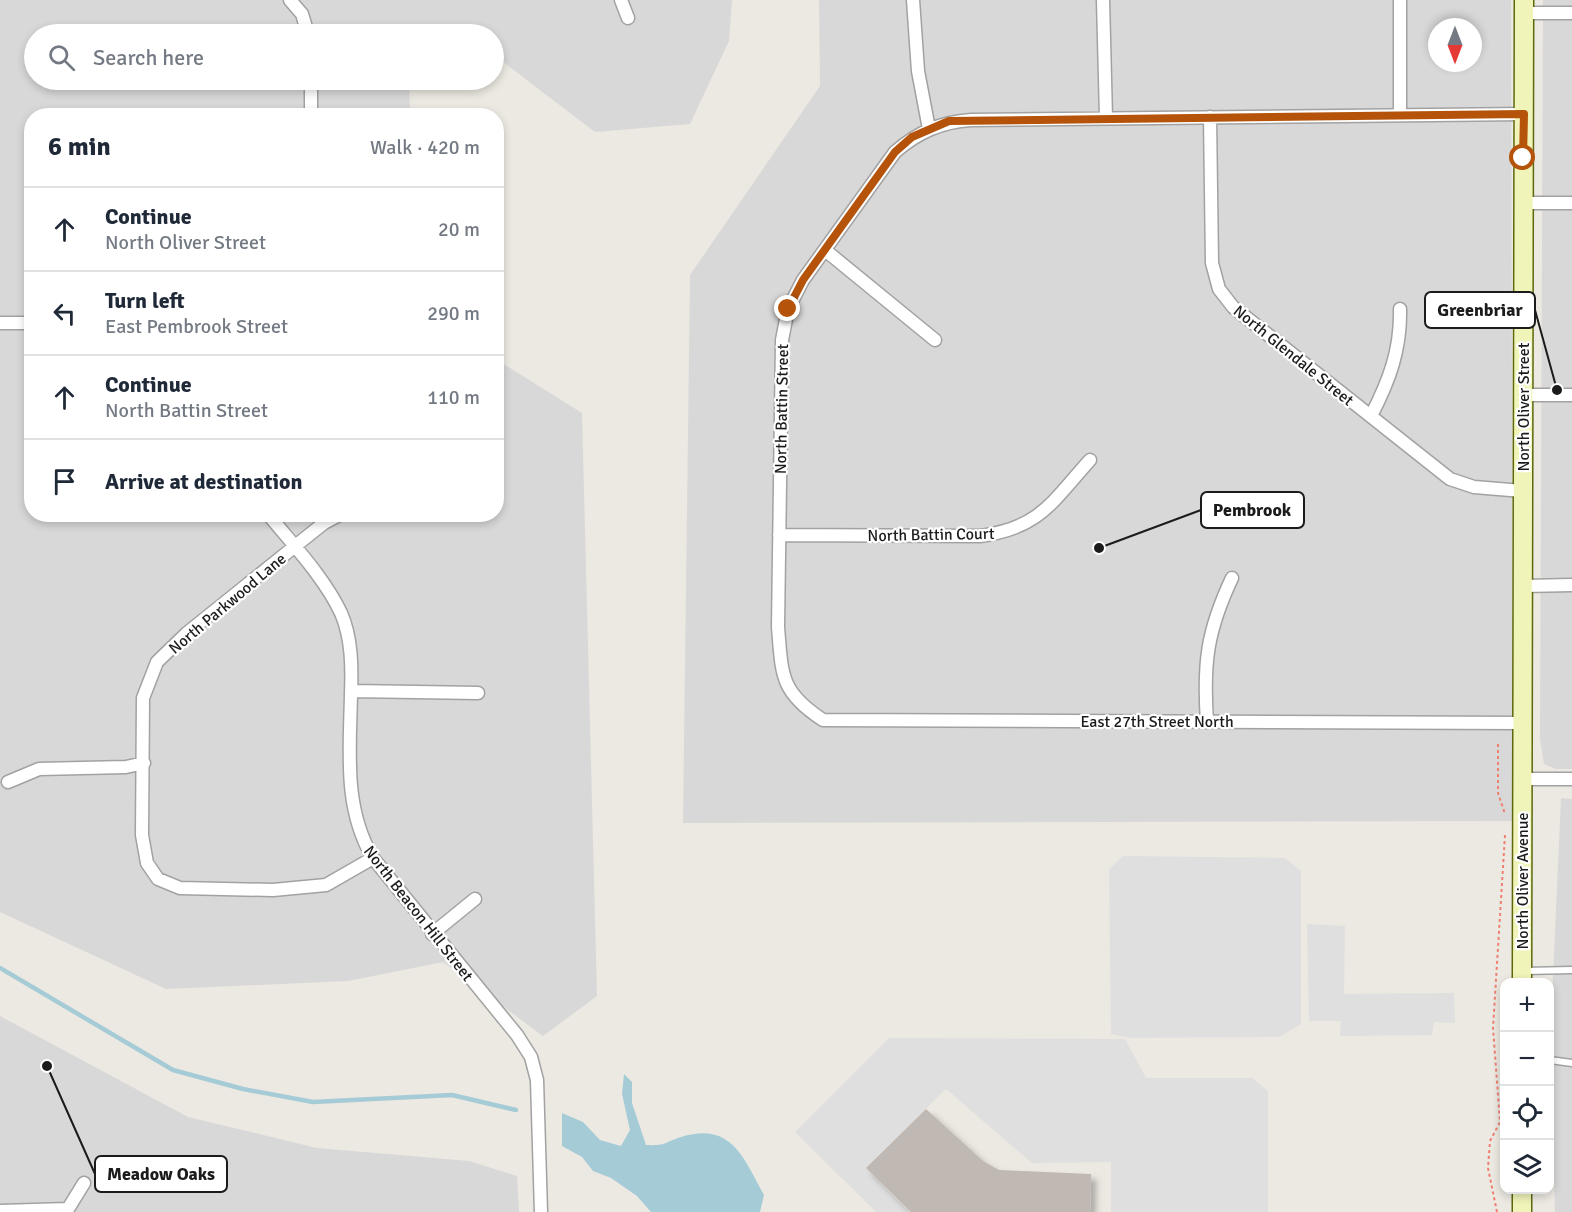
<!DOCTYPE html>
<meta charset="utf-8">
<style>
:root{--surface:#fff;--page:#f6f6f7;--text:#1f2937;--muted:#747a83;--line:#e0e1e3}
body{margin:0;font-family:Signika,sans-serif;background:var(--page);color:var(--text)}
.controls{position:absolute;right:18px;bottom:18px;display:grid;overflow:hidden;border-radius:12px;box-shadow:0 3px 9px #0003}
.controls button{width:54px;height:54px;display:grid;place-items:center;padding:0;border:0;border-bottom:2px solid var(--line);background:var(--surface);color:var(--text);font:30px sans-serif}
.compass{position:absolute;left:1428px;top:18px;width:54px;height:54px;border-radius:50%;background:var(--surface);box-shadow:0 3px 9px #0003;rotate:180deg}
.stop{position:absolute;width:18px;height:18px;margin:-14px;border:4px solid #b45309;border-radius:50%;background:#fff}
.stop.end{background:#b45309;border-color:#fff;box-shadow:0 2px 6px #0008}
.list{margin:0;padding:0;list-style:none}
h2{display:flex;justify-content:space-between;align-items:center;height:78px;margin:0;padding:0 24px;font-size:26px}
h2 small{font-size:20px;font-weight:400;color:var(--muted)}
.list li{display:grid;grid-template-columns:39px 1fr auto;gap:18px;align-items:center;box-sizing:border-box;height:84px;padding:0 24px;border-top:2px solid var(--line)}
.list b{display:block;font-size:22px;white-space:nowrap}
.list p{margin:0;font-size:20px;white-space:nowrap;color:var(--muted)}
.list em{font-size:20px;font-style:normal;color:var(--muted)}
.icon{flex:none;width:33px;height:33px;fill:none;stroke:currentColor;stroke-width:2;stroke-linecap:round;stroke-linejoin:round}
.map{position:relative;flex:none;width:1572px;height:1212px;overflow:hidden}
.search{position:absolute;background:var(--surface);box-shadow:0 3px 9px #0003;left:24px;top:24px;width:480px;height:66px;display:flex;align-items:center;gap:15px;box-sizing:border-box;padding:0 21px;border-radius:33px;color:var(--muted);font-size:22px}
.panel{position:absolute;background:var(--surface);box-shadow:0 3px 9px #0003;left:24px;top:108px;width:480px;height:414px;border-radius:24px}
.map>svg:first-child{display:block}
.residential{fill:#d9d8d8;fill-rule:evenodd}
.parking{fill:#dfdfdf}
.water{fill:#a5cbd7}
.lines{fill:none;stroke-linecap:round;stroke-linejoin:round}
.stream{stroke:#a5cbd7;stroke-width:4.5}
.building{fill:#c0b8b2;filter:url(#shadow)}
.lane-casing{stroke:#a2a2a2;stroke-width:9}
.street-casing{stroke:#a2a2a2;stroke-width:15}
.secondary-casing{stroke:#5d680d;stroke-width:21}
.path{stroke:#ee7f71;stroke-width:2;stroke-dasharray:3 3;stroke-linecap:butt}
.lane{stroke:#fff;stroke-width:6}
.street{stroke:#fff;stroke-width:12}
.secondary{stroke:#f0f4b8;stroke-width:18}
.route{stroke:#b45309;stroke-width:8}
.labels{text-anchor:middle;stroke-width:4.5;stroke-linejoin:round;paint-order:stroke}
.street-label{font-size:16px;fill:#1b1b1b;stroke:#fff}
.leader{fill:none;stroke:#1b1b1b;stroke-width:2}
.callout-dot{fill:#1b1b1b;stroke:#fff;stroke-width:2}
.callout{fill:#fff;stroke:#1b1b1b;stroke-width:2}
.callout-label{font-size:18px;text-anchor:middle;font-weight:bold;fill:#1b1b1b}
</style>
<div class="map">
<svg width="1572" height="1212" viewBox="0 0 1572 1212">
<defs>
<filter id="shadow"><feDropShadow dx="5.5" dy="5.5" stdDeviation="3" flood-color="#0004"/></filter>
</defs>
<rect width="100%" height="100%" fill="#ece9e2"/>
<path class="residential" d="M0,0h732l-3,41 -39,83 -95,8 -101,-77v-21h-460v46h375l1,35 -378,1v398h464l1,-154 85,53 15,583 -54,40 -100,-74 -95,19 -182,8 -166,-77z
M819,0h692l2,821 -830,2 7,-548 130,-189zM1437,27h36v36h-36z
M1543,0h29v769h-16l-12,-5 -4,-25z
M1561,798l11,1v413h-17l-5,-168z
M0,1016l188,101 129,31 152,13 48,15 2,36h-519z"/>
<path class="parking" d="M1123,856l162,2 16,13v153l-22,13 -150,1 -18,-4 -2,-165z
M1307,924l38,2 -1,68 110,-1 1,30 -21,-1 -2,13 -92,1 1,-15h-32z
M889,1038l236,1 21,39h106l16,13v121h-157v-50l-79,1 -86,-74 -80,79 43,44h-33l-81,-80z"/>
<path class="water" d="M624,1074l8,8v21l14,42c22,1 18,-3 35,-8 51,-16 63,22 83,58l-4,17h-109l-14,-16 -26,-18 -18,-7 -11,-14 -20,-11v-33l21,9 17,18 21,6 9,-16 -8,-36z"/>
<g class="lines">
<path class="stream" d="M0,968l173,102 70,19 70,13 139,-7 64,15"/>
</g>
<path class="building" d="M926,1109l57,52 16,9 92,4 -1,38h-179l-45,-44z"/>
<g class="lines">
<g class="lane-casing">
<path id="lane" d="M1525,971l47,-1
M1550,1060l22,3"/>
</g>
<g class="street-casing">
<path id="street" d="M290,0l12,14 6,20
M621,0l7,18
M913,0l5,71 11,58
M1103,0l3,118
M1400,0v115
M1524,13h48
M311,80v36
M1210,117l2,146 7,26 14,18 217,172 24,8 49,4
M1523,203h49
M825,250l110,90
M0,323h32
M1523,395h49
M1371,416c18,-35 30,-66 29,-107
M268,514c25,31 56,63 73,99 11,25 11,55 10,81 -1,56 -8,114 22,164l144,177 14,22 6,23 4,132
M341,514l-17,9 -30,24 -107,86 -30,29 -14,36 -1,137 5,28 11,16 22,9 93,2 53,-5 47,-27
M779,535l201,1c60,-8 72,-34 110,-76
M1523,586l49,-1
M352,691l126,2
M1207,722c-4,-59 0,-91 25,-144
M1522,723l-699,-3c-43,-28 -41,-45 -45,-93l4,-287 6,-31 15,-29 92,-128c23,-20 46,-30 76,-32l552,-6
M1522,779h50
M8,782l31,-13 87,-2 18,-4
M432,934l43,-35
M0,1211l68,-2 16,-26"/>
</g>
<g class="secondary-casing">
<path id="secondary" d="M1522,982l2,-982
M1522,1212v-22"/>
</g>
<path class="path" d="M1498,744v49l7,21
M1497,1212l-9,-44 2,-27 10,-19 -7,-94 12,-193"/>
<use href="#lane" class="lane"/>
<use href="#street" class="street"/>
<use href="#secondary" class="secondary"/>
</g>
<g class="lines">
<path class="route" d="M788,309l15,-29 92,-128 17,-15 37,-16 575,-7 -1,44"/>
</g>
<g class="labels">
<g class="street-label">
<text transform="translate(1294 355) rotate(39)" y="6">North Glendale Street</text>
<text transform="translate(1523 407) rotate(-90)" y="6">North Oliver Street</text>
<text transform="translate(781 409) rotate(-89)" y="6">North Battin Street</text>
<text transform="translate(931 534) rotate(-1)" y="6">North Battin Court</text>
<text transform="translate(227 603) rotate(-40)" y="6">North Parkwood Lane</text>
<text x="1157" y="727">East 27th Street North</text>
<text transform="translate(1522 881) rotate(-90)" y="6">North Oliver Avenue</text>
<text transform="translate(419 913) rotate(52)" y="6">North Beacon Hill Street</text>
</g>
</g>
<path class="leader" d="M1557 390L1535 310M1099 548L1201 510M47 1066L95 1174"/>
<g class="callout-dot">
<circle cx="1557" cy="390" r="6"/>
<circle cx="1099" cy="548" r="6"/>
<circle cx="47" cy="1066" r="6"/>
</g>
<g class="callout">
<rect x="1425" y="292" width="110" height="36" rx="6"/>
<rect x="1201" y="492" width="103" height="36" rx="6"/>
<rect x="95" y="1156" width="132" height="36" rx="6"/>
</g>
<g class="callout-label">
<text x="1480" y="316">Greenbriar</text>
<text x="1252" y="516">Pembrook</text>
<text x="161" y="1180">Meadow Oaks</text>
</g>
</svg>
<div class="controls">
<button>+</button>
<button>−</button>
<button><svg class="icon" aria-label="locate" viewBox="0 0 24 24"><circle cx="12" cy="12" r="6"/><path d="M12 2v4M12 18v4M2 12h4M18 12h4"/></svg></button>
<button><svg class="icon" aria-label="layers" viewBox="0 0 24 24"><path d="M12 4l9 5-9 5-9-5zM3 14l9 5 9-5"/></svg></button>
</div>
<svg class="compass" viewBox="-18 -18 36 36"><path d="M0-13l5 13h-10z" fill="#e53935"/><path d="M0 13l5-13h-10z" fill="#747a83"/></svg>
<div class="stop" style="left:1523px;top:158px"></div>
<div class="stop end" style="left:788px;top:309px"></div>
<div class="search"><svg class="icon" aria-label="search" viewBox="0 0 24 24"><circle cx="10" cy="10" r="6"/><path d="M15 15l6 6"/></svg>Search here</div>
<section class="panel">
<h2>6 min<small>Walk · 420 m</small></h2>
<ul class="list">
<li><svg class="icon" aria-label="ahead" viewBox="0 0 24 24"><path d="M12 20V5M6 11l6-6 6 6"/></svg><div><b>Continue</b><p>North Oliver Street</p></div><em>20 m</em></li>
<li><svg class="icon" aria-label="left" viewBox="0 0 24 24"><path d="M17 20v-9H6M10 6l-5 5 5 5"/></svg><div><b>Turn left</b><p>East Pembrook Street</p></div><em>290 m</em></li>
<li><svg class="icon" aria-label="ahead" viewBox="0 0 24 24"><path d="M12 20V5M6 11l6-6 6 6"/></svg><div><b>Continue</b><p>North Battin Street</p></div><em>110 m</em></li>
<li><svg class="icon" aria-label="arrive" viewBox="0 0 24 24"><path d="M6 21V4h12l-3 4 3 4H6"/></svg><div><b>Arrive at destination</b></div></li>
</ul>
</section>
</div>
